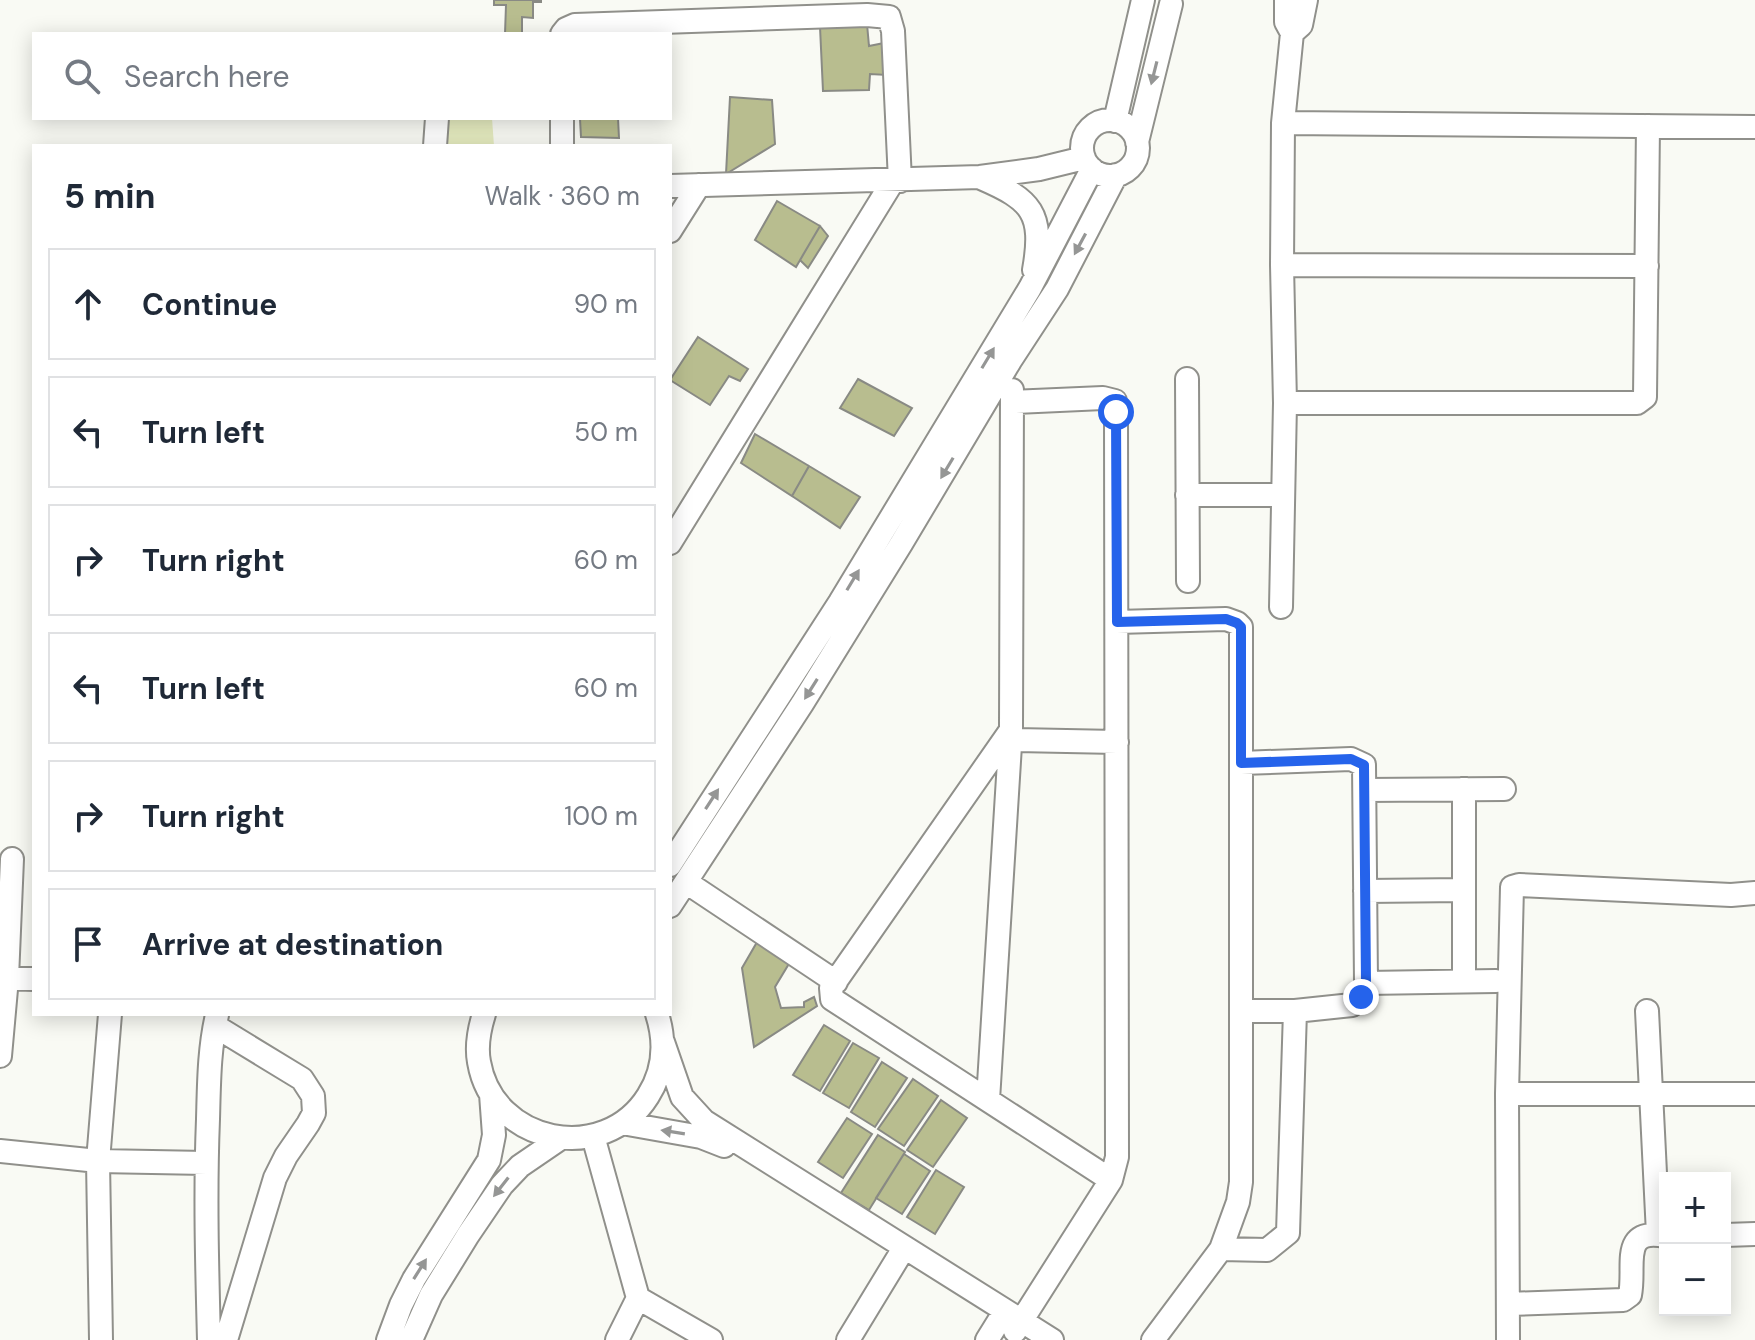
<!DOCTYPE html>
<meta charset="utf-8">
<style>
:root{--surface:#fff;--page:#f6f6f7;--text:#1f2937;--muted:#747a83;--line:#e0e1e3}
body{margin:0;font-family:"DM Sans",sans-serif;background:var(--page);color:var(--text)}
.controls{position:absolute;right:24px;bottom:24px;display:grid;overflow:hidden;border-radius:0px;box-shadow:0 4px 20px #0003}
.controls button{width:72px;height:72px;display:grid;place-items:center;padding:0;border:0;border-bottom:2px solid var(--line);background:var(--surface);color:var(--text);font:40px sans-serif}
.stop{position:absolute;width:24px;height:24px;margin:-18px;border:6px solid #2563eb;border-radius:50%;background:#fff}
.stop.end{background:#2563eb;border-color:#fff;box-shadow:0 2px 8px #0008}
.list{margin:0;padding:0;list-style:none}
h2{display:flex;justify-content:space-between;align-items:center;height:104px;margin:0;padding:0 32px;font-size:34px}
h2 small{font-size:26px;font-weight:400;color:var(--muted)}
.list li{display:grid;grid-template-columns:52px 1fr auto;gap:24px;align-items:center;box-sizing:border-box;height:112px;margin:0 16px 16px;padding:0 16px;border:2px solid var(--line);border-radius:0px}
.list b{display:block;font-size:30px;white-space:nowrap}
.list em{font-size:26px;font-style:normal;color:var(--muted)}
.icon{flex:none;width:44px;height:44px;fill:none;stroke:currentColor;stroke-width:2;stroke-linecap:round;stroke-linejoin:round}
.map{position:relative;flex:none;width:1755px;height:1340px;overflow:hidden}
.search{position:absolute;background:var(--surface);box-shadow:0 4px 20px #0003;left:32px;top:32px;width:640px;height:88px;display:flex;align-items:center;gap:20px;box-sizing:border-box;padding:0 28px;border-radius:0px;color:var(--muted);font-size:30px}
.panel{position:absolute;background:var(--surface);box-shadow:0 4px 20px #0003;left:32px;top:144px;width:640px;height:872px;border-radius:0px}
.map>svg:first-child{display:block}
.green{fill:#e5ebbf}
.building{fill:#b8bd8f;stroke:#898a84;stroke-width:2}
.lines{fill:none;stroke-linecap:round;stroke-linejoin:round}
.minor-casing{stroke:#90908b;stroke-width:26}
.minor{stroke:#fff;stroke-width:22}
.oneway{fill:#959695}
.route{stroke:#2563eb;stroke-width:10}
</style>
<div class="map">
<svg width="1755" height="1340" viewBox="0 0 1755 1340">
<rect width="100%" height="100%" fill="#f9faf4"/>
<path class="green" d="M441,118h51l2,28h-55z"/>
<path class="building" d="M494,0h47v2h-8v16l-11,-1v17h-17l1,-29h-12z
M867,24l2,22 15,-3 3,32 -17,-1 -1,16 -46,1 -3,-64z
M730,97l42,3 3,44 -49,30z
M569,118h49l1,20 -38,-1 -1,-18z
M777,201l43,25 -24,41 -41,-27z
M820,226l8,10 -20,32 -8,-8z
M698,337l50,32 -8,12 -11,-5 -19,29 -40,-25z
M858,379l54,29 -18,28 -54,-28z
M755,434l54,32 -17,30 -51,-33z
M809,466l51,31 -20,31 -48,-32z
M760,937l33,20 -18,30 6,21 23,-1v-5l10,-5 3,9 -63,41 -12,-79z
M824,1025l26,16 -30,50 -27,-16z
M853,1043l26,15 -30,50 -26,-15z
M882,1062l25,16 -32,49 -24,-15z
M913,1079l25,17 -34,50 -26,-17z
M941,1100l26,18 -34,49 -26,-17z
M847,1118l25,16 -29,44 -25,-16z
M878,1135l27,17 -36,58 -28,-17z
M904,1154l26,17 -28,43 -26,-16z
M936,1170l28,17 -29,47 -28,-17z"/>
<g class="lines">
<g class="minor-casing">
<path id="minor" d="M1292,33l9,-8 5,-25
M562,34l4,-5 9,-4 292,-10 22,2 4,14 7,150
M562,118v28
M1082 148a28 28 0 1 1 56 0a28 28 0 1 1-56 0Z
M1115,121l28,-121
M1283,123l472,4
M1137,142l34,-138
M435,146l2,-28
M981,178c51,22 63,35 53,92
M670,186l310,-9 59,-8 45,-11
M670,231l29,-46
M1282,265l365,1
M1187,379l1,202
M1013,402l90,-4 12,3 1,11 1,745 -6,23 -96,151
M1285,403h352l8,-6 3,-271
M1187,495h96
M670,543l223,-362
M1281,607l4,-204 -3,-138 1,-142 9,-90 -6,-11v-22
M1117,622l109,-3 11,4 4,4v555l-3,20 -17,47 -68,91
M1011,730l-180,258 1,11 279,181
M1011,740l106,2
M1241,763l110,-4 13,6 2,218 -5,14 -9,8 -57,6h-54
M1464,789v192
M1365,790l139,-1
M670,865l170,-263 190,-314 62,-119
M686,882l150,100
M1365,891l99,-1
M670,906l132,-202 99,-160 109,-183 47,-72 59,-114
M0,978l34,1
M1366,983l130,-2
M1647,1011l11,223
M484,1014c-5,16 -8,32 -5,48 14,82 125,104 169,34 16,-25 18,-54 9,-82
M215,1026l87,53 11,17 1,17 -6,11 -22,32 -11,22 -49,162
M663,1042l19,55 22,24 348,219
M0,1056l7,-78 5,-119
M1507,1094h248
M988,1100l23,-371 1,-339
M622,1123l79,14 23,9
M593,1136l45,162 -21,42
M0,1151l98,10 108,2
M1725,1235l30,-1
M1221,1249l46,1 21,-17 7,-222
M638,1298l73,42
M1508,1304l115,-4 7,-5c6,-29 -11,-67 35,-59
M101,1340l-3,-179 12,-147
M209,1340c-2,-74 -4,-147 -1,-221 1,-35 1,-70 9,-104
M388,1340l13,-35 13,-26 75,-119 5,-25 -3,-41
M411,1340l20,-45 37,-60 34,-50 18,-19 41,-28
M848,1340l56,-92
M987,1340l18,-29
M1508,1340l-1,-246 5,-207 7,-2 212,10 24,-2"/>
</g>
<use href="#minor" class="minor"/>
</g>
<defs><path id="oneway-solid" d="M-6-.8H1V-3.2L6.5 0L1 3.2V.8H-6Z" transform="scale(2)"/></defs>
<g class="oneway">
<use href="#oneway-solid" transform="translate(1154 73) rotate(104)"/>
<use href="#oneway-solid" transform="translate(1080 244) rotate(118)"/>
<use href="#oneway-solid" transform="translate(988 358) rotate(-59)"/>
<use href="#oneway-solid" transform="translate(947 468) rotate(121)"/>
<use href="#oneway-solid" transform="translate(853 580) rotate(-59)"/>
<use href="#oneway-solid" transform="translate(811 689) rotate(122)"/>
<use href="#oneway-solid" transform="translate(712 799) rotate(-57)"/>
<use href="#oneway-solid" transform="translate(673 1132) rotate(-171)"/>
<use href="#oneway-solid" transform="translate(501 1187) rotate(128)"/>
<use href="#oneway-solid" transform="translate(420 1269) rotate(-58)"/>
</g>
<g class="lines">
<path class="route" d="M1116,412l1,210 109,-3 11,4 4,4v136l110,-4 13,6 2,218 -5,14"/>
</g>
</svg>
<div class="controls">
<button>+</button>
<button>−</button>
</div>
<div class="stop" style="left:1116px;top:412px"></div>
<div class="stop end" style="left:1361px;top:997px"></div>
<div class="search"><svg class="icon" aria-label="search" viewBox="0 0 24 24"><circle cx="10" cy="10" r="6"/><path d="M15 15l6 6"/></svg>Search here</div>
<section class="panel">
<h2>5 min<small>Walk · 360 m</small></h2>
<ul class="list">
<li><svg class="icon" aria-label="ahead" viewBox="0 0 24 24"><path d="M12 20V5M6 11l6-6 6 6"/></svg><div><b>Continue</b></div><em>90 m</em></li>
<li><svg class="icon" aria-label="left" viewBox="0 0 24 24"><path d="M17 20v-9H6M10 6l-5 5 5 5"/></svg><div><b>Turn left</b></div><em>50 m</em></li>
<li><svg class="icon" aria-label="right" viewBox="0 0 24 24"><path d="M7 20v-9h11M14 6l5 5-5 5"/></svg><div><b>Turn right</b></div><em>60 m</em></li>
<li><svg class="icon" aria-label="left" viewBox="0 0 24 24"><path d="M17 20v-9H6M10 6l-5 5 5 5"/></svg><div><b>Turn left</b></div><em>60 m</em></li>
<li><svg class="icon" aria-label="right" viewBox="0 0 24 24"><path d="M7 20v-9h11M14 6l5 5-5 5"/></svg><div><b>Turn right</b></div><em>100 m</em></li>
<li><svg class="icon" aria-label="arrive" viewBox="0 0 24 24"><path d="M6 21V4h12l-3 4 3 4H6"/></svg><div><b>Arrive at destination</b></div></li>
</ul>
</section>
</div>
